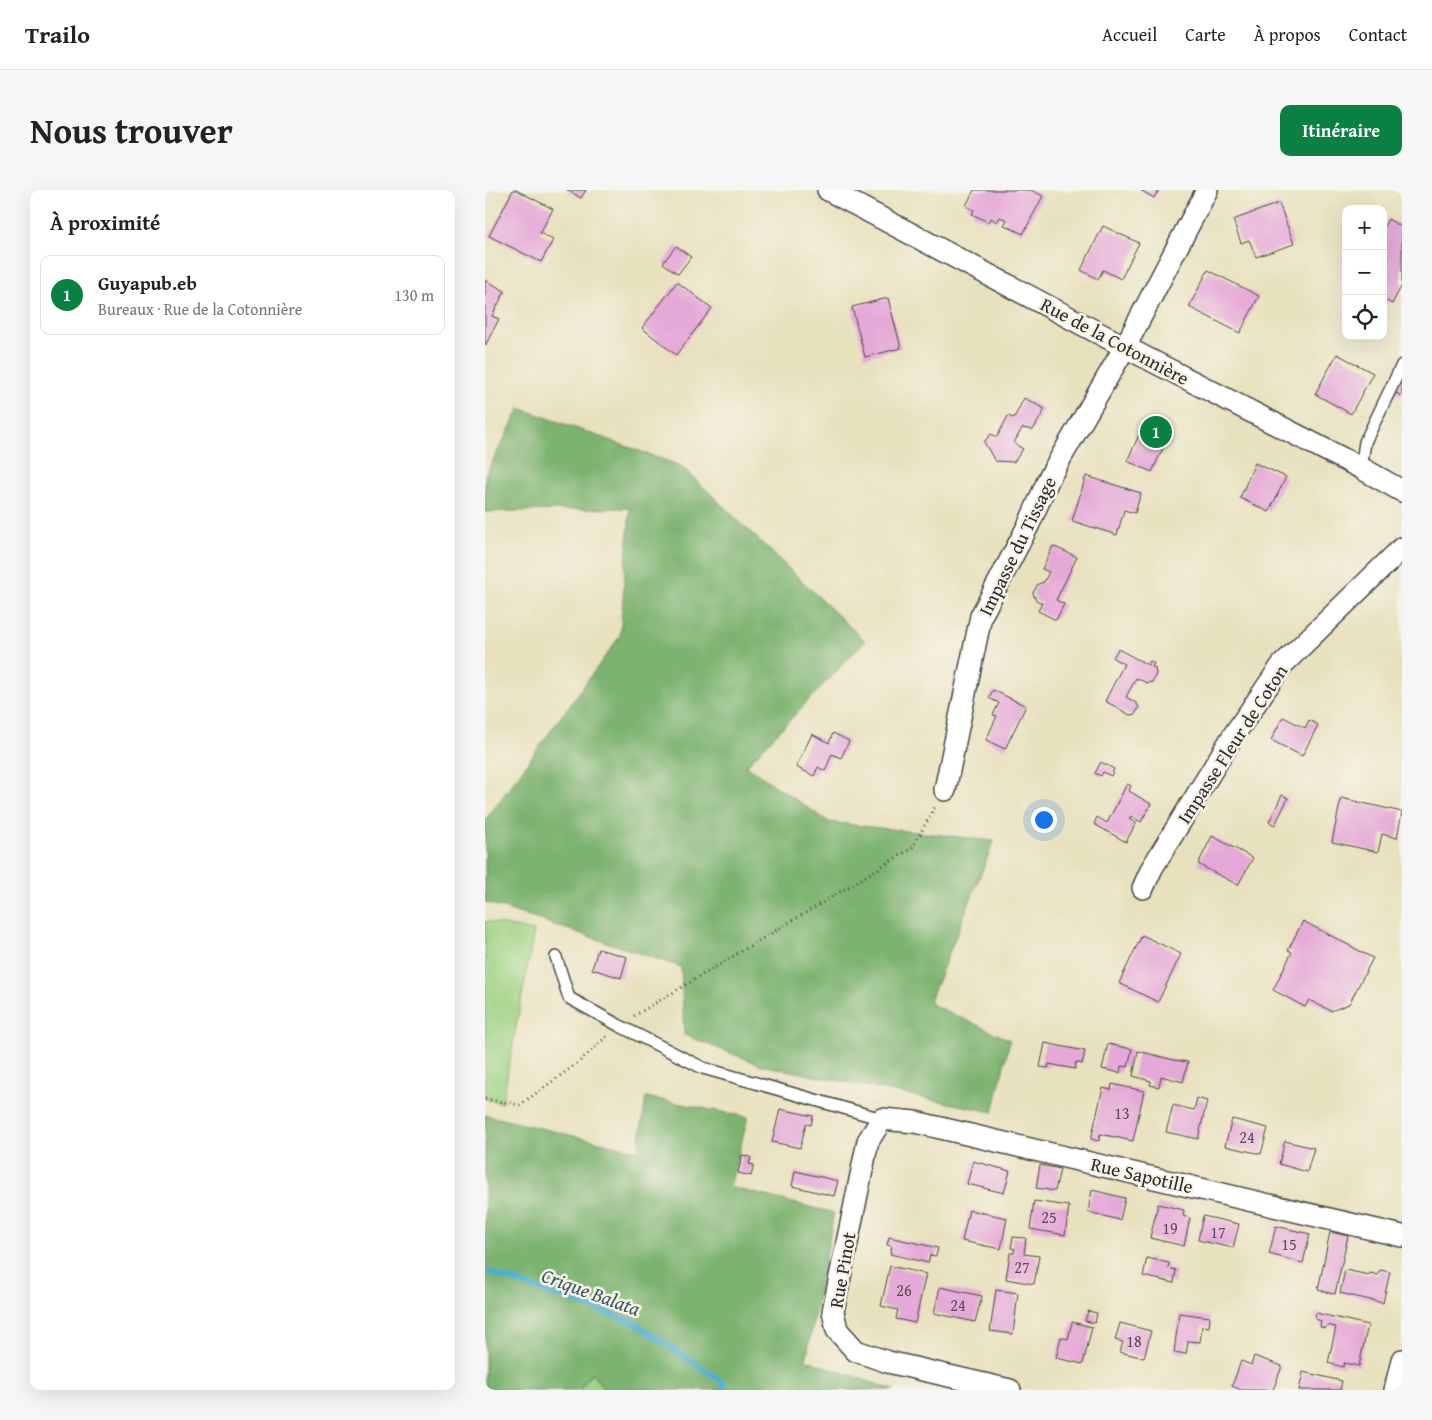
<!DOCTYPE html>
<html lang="fr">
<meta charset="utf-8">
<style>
:root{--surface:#fff;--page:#f6f6f6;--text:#222;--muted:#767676;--line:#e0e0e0;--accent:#0b8043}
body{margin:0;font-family:"Gentium Book Plus",serif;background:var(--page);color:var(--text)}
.controls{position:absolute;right:15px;top:15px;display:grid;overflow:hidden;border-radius:10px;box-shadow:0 5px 20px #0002}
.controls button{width:45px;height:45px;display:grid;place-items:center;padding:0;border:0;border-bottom:1px solid var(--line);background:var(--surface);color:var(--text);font:25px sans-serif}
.you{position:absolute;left:558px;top:629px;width:18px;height:18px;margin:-12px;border:4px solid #fff;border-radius:50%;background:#1a73e8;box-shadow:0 0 0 8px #1a73e833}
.badge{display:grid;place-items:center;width:32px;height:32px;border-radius:50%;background:var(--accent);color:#fff;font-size:16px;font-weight:700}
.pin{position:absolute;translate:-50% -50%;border:2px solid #fff;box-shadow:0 1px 5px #0006}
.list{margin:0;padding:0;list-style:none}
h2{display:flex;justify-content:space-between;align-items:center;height:65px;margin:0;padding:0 20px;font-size:21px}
h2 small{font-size:16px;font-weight:400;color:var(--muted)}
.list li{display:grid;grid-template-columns:32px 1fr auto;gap:15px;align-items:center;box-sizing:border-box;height:80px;margin:0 10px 10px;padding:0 10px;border:1px solid var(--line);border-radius:10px}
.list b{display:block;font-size:19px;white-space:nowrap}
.list p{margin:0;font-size:16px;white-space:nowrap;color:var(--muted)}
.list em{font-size:16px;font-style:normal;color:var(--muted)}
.icon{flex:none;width:28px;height:28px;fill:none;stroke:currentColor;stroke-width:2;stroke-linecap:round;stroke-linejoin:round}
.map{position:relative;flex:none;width:917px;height:1200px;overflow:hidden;border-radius:10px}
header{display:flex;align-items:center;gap:30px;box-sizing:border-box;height:70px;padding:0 25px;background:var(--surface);border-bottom:1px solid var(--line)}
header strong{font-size:24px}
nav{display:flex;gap:28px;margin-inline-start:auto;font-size:18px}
.intro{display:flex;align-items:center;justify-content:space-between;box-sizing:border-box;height:120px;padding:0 30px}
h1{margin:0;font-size:35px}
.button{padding:12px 22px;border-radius:10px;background:var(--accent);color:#fff;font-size:18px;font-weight:700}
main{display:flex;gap:30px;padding:0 30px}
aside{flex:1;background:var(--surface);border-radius:10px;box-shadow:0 5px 20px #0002}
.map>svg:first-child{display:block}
.green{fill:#9cd181;stroke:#647e56}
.forest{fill:#7db36f;stroke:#546f4d}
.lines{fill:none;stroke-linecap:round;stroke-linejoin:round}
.stream{stroke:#4dadcc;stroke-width:6}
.building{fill:#e5a9d7}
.lane-casing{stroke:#474641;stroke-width:14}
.street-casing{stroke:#474641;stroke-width:24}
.path{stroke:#474641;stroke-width:3;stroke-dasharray:1 4;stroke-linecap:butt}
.lane{stroke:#fff;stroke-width:11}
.street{stroke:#fff;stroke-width:21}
.labels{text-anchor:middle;stroke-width:5;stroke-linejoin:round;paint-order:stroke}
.number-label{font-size:16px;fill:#5a4a56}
.street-label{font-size:19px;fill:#2b2b2b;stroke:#f7f3e8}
.water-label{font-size:20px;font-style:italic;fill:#375863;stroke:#f7f3e8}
</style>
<header>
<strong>Trailo</strong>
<nav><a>Accueil</a><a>Carte</a><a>À propos</a><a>Contact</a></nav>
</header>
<div class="intro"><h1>Nous trouver</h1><a class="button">Itinéraire</a></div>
<main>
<aside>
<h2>À proximité<small></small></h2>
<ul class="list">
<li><span class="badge">1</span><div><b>Guyapub.eb</b><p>Bureaux · Rue de la Cotonnière</p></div><em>130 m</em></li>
</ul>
</aside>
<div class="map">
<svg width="917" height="1200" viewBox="0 0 917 1200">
<rect width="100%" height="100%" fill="#f7f3e8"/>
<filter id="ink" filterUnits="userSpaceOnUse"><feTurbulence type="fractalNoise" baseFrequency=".02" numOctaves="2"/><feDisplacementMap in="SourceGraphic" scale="10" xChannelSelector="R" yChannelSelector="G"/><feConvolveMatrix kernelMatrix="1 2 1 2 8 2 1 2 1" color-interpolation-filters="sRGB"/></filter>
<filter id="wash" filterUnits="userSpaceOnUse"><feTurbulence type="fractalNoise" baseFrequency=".0096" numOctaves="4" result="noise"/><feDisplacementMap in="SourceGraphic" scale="20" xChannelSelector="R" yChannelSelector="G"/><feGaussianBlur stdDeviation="1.12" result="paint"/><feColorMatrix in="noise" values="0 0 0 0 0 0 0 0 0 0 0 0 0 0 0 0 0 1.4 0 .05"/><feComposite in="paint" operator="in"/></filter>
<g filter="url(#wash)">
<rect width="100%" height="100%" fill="#e8e1be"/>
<path class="green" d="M0,731l49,10 -32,172 -17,-4z
M107,1183l13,17h-26z"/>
<path class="forest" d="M35,218l161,58 184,175 -119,125 83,56 165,19 -65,162 81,37 -17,72 -232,-47 -77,-30 -3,-68 -196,-65v-81l135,-185 10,-128 -145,4v-36z
M161,907l102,20 -18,70 104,26 -28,147 88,30h-289l-13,-17 -13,17h-94v-275l153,36z"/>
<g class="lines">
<path class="stream" d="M0,1081l148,51 87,58 7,10"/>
</g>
<g id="blocks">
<path class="building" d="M28,0h3l37,19 -13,24 13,7 -12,22 -52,-26z
M82,0h19l-5,8z
M489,0h57l12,6 -20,38 -19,-9 3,-5 -7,-3 -3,5 -6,-4 -3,4 -16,-8 2,-4 -8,-4z
M655,0h19l-5,8z
M794,13l15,41 -38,13 -7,-17 -8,3 -8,-23z
M903,29l14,8v58l-10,19 -9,-5v-70z
M618,36l36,17 -18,36 -18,-9 -5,9 -17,-9z
M191,56l15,11 -13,17 -15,-11z
M723,80l51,26 -19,37 -51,-26z
M0,90l20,11 -13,25 7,3 -14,27z
M192,92l35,26 -36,47 -34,-27z
M403,108l13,50 -36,9 -13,-50z
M852,164l36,19 -22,41 -36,-20z
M917,187v19l-8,-4z
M539,208l21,11 -12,21 -11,-2 -8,15 9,6 -9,13 -19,-1 -11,-19 7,-8 6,3 11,-21 6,2z
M660,232l25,11 -18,39 -25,-11z
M770,273l31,14 -17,35 -29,-14z
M601,286l55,17 -6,20 -11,-3 -7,25 -45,-14z
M568,356l24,11 -21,43 8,4 -8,16 -18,-9 4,-8 -6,-3 -3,-7 5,-9 6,-2 5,-10 -7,-3z
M633,459l30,16 2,-4 4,2 -2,4 3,1 1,6 -4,8 -5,1 -11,-5 -10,19 10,6 3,4 -4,7 -5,1 -25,-14 19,-37 -11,-6z
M508,500l33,16 -21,43 -19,-9 11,-24 -4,-1 6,-12 -10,-5z
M798,527l22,11 4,-8 9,5 -16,31 -31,-16z
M348,543l16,8 -8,17 -9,-4 -7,17 -7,-4 -4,9 -18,-9 16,-33 17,9z
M616,572l13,7 -3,7 -8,-4 -2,4 -6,-3z
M642,594l4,2 -2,5 22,13 -10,18 -10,-6 -2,3 7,4 -10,19 -32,-18 3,-7 10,6z
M797,605l6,3 -13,27 -6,-3z
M856,608l61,14 -5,26 -15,-4 -4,18 -46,-10z
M727,646l41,22 -15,27 -40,-21z
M818,731l70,37 -24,46 -18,7 -22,-11 -4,7 -32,-17 19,-38 -4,-2z
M657,745l39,19 -23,48 -39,-19z
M113,759l29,8 -6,21 -29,-9z
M560,853l40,8 -3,13 -6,-2 -1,7 -26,-5 -1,4 -8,-1z
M623,854l24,5 -4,18 -7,-1 -1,7 -18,-4z
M653,861l36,9 14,2 -5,20 -22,-6 -2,11 -9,-2 1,-4 -18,-5z
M627,894l32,7 -11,50 -33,-7 -1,7 -8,-2 12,-51 8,2z
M712,908l10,3 -9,38 -32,-7 7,-27 21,5z
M295,919l33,7 -2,9 -5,-1 -6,24 -28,-6z
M747,929l36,9 -7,26 -36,-8z
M800,951l29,7 -7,24 -28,-8z
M257,965l9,2 -2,7 5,1 -3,11 -13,-3z
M488,971l37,10 -6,22 -37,-9z
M555,975l20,4 -5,22 -19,-3z
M310,981l43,10 -4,15 -42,-10z
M607,1000l33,8 -5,22 -32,-8z
M549,1011l35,5 -4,29 -35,-6z
M673,1014l26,6 -1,6 7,2 -6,28 -34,-8z
M484,1020l38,8 -6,31 -39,-8z
M718,1026l36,8 -6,24 -35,-8z
M791,1036l34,8 -7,29 -34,-9z
M845,1042l18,4 -13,58 -17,-4z
M404,1047l49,11 -2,8 -6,-1 -2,8 -38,-9 2,-8 -5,-1z
M528,1047l13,1 -2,16 15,2 -5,28 -28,-5 4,-26h4l1,-4 -4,-1z
M662,1068l22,5 -1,5 8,2 -2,13 -31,-7z
M405,1076l36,8 -11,49 -19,-4 2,-9 -17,-4z
M860,1080l24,5 1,-2 8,2 2,-5 10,2 -7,31 -43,-10z
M455,1097l42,9 -7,26 -41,-9z
M511,1100l22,3 -5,41 -23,-3z
M603,1121l9,2 -2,10 -10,-2z
M694,1123l31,4 -1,10 -7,-1 -2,16 -12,-1 -2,13 -12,-2z
M831,1123l52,12 -9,41 -15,-3 -1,4 -15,-4 8,-36 -9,-2 -1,3 -6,-1 1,-6 -6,-2z
M587,1132l20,5 -9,37 -27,-6 5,-21 7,2z
M635,1133l31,8 -7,27 -24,-6 3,-10 -8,-2z
M769,1166l28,10 -9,24h-32l-9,-4 9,-25 10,4z
M818,1182l39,9 -2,9h-41z"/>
</g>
</g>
<g filter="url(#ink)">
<use href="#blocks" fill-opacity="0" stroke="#474641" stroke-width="1"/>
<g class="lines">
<g class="lane-casing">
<path id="lane" d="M876,278l4,-26 37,-77
M71,767l13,41 49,27 85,43 179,51"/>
</g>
<g class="street-casing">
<path id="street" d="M343,0l297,157 236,121 41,23
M460,600l36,-174 48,-92 20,-46 76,-131 82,-157
M658,698l9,-20 81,-132 49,-71 120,-117
M525,1200l-122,-28 -32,-11 -19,-21 -4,-19 35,-170 14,-22 33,3 487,114
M910,1200l7,-30"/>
</g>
<path class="path" d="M149,826l191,-115 87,-53 23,-41
M0,909l35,6 59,-43 28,-26"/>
<use href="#lane" class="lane"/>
<use href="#street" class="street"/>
</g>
</g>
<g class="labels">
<g class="number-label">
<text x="637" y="929">13</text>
<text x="762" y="953">24</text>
<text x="564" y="1033">25</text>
<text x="685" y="1044">19</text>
<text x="733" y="1048">17</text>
<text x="804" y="1060">15</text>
<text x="537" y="1083">27</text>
<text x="419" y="1106">26</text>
<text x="473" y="1121">24</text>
<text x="649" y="1157">18</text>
</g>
<g class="street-label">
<text transform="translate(630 151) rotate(28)" y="7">Rue de la Cotonnière</text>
<text transform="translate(532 356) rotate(-64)" y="7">Impasse du Tissage</text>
<text transform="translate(747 554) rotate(-57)" y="7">Impasse Fleur de Coton</text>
<text transform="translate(657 985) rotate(13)" y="7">Rue Sapotille</text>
<text transform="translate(357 1080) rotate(-80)" y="7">Rue Pinot</text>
</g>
<g class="water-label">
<text transform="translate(106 1102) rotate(20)" y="7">Crique Balata</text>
</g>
</g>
</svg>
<div class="controls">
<button>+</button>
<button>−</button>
<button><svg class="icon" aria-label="locate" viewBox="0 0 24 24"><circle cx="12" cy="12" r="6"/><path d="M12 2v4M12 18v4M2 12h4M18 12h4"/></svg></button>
</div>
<div class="you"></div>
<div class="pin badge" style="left:671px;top:242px">1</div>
</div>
</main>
